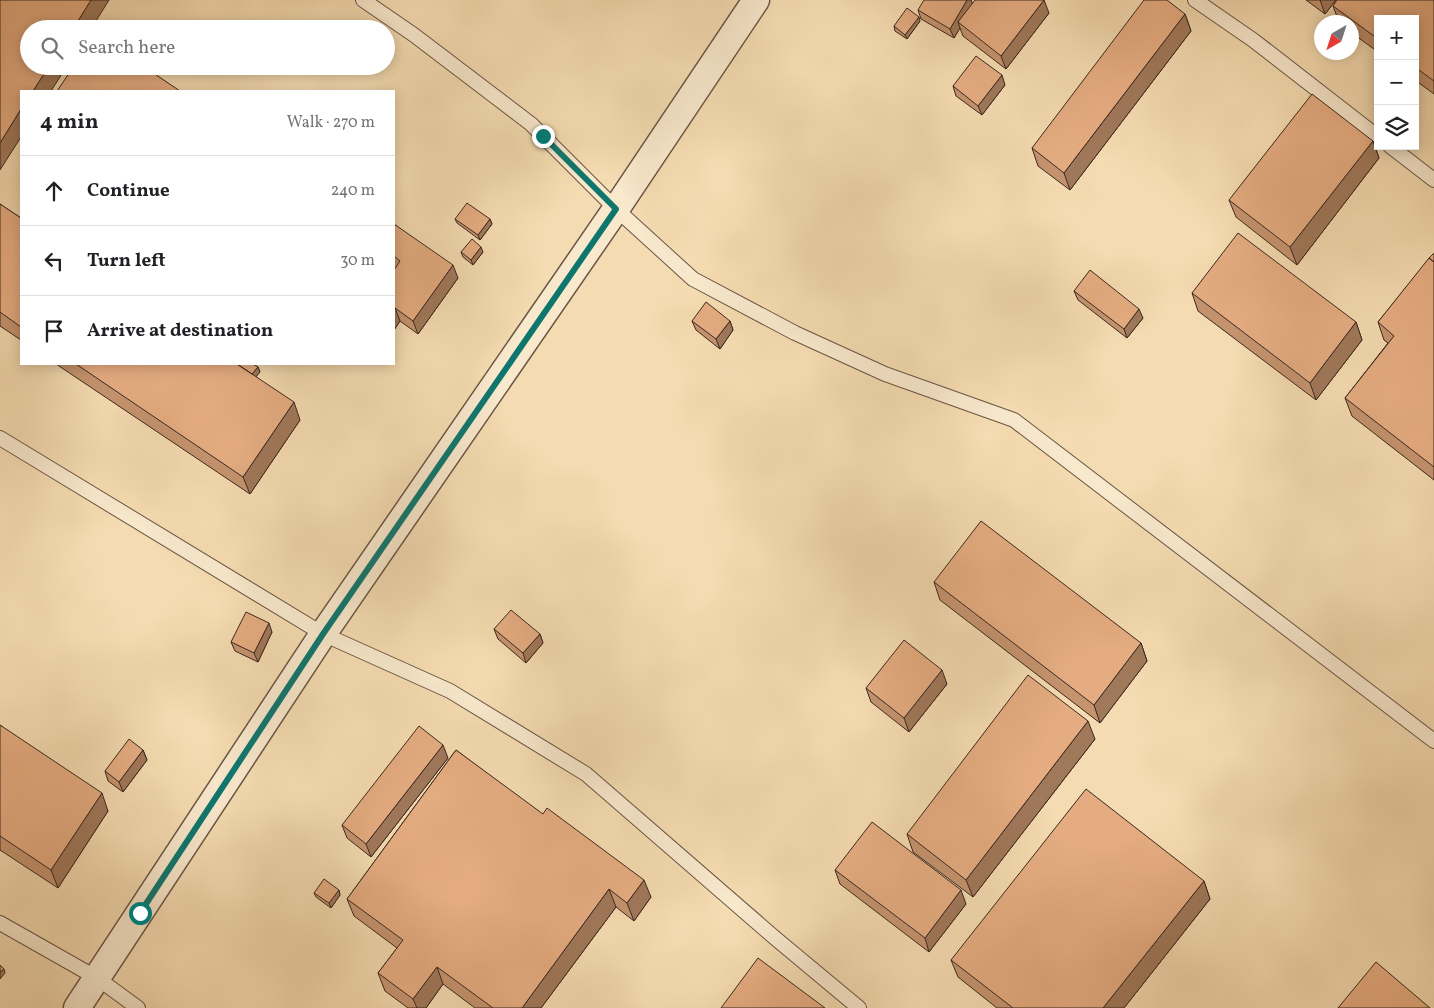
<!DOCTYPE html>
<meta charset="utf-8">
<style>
:root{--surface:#fff;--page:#f2f2f2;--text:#202124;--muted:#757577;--line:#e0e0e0}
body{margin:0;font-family:Vollkorn,serif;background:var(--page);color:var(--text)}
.controls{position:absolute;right:15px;top:15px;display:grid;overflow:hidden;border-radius:0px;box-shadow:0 2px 12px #0003}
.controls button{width:45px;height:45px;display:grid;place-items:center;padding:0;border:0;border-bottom:1px solid var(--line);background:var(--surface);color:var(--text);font:25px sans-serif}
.compass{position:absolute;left:1314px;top:15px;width:45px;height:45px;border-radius:50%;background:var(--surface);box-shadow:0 2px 12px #0003;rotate:219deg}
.stop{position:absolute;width:15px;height:15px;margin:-11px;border:4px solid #0f766e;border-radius:50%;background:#fff}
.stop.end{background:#0f766e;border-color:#fff;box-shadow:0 1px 5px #0008}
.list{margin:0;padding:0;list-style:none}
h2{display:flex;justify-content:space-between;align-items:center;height:65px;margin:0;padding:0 20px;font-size:21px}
h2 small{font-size:16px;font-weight:400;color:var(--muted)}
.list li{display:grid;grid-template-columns:32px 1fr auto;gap:15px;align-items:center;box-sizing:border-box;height:70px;padding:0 20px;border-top:1px solid var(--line)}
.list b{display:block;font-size:19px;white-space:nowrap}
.list em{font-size:16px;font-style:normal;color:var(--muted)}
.icon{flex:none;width:28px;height:28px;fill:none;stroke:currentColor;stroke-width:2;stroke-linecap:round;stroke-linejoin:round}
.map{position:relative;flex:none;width:1434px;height:1008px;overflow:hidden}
.search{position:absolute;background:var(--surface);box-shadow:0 2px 12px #0003;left:20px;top:20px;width:375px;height:55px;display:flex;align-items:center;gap:12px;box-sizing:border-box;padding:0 18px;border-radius:28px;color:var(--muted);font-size:19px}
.panel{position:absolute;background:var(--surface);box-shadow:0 2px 12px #0003;left:20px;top:90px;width:375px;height:275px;border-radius:0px}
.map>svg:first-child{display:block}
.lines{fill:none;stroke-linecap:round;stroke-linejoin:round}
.service-casing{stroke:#6a5544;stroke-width:16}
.minor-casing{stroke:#6a5544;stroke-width:29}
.service{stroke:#f8e8cc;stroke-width:14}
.minor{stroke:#f8e8cc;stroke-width:26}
.wall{fill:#c5946f;stroke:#3b2820}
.shaded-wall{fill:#a0785a;stroke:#3b2820}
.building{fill:#e5ac81;stroke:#3b2820}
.route{stroke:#0f766e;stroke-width:6}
</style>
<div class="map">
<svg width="1434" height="1008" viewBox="0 0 1434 1008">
<rect width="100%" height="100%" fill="#f5dbb1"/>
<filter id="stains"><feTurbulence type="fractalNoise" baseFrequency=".004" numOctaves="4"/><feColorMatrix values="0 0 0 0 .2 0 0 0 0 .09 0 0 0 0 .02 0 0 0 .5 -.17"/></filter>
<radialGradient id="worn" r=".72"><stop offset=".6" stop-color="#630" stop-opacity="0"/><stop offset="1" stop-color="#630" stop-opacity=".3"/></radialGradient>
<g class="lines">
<g class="service-casing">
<path id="service" d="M363,0l51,35 117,89 85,85 77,70 102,54 90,41 129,46 420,321
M1195,0l58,40 125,97
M1390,146l44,34
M0,438l323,196 127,57 136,83 189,164 84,70
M0,923l97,55 41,30"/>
</g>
<g class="minor-casing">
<path id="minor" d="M77,1008l246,-374 293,-425 140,-209"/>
</g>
<use href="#service" class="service"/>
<use href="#minor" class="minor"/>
</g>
<path class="wall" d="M971,0l1,3 77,10 -43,56 -43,-33 -3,-8 -6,10 -33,-19 -3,-9z
M1306,0h30l-11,14z
M1434,0v94l-19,-14v-61h-37v33l-26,-19v-11h-13l-6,-16z
M1185,14l6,17 -121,159 -32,-24 -6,-18z
M920,21l-13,18 -12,-8 -1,-5z
M1005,85l-23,30 -26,-19 -3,-10z
M1373,141l6,17 -82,107 -61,-48 -7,-17z
M0,204l21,14v122l-21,-14z
M455,219h35l2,5 -12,16 -23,-17z
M394,224l64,54 -40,56 -18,-13 -6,9v-60l1,-2 -1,-1z
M461,252h22l-10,13 -10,-8z
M1434,253v227l-82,-64 -7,-18 43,-55 -4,-3 -6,-18z
M1074,291l69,27 -16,20 -49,-38z
M1192,293l164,29 6,18 -46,60 -118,-89z
M692,321h38l3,9 -13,19 -24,-19z
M56,364h197l5,3 2,5 -4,4 44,44 -50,74z
M934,582l207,61 6,18 -47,62 -160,-123z
M494,629l46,5 3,9 -17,20 -28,-24z
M272,632l-14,30 -23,-11 -4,-9z
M947,684l-38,48 -38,-30 -5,-14z
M0,725l108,86 -50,77 -58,-38z
M1095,739l-122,158 -60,-45 -6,-18z
M143,750l4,10 -24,32 -15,-11 -3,-10z
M456,750l195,147 -17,24 -18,-14 -75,101h-66l-32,-24 -17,24h-18l-23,-17 -7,-18 19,-25 -43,-32 -7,-17z
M448,758l-77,99 -24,-19 -5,-13z
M835,870l131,34 -37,48 -89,-68z
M1204,881l6,18 -86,109h-127l-39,-31 -7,-17z
M339,890l1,5 -9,13 -15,-11 -2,-4z"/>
<path class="shaded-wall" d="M91,0h18l-18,29h-18z
M967,0h4l2,5 -15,17 2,6 -6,10 -4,-9z
M1044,0l5,13 -43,56 -5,-13z
M1320,0h16l-11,14z
M1185,14l6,17 -121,159 -6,-17z
M919,17l1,4 -13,18 -2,-4z
M49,66h18l-16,25h-18z
M1002,75l3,10 -23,30 -4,-9z
M21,109v28l-21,33v-27z
M1373,141l6,17 -82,107 -7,-18z
M490,219l2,5 -12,16 -2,-5z
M481,247l2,5 -10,13 -2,-5z
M453,265l5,13 -40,56 -5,-13z
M395,308l5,13 -6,9v-21z
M1139,309l4,9 -16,20 -3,-9z
M730,321l3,9 -13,19 -4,-10z
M1356,322l6,18 -46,60 -6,-17z
M258,367l2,5 -9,11 -2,-5z
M294,402l6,18 -50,74 -7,-17z
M269,623l3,9 -14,30 -4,-9z
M540,634l3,9 -17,20 -3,-10z
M1141,643l6,18 -47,62 -6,-18z
M942,670l5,14 -38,48 -5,-14z
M1088,721l7,18 -122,158 -7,-17z
M443,745l5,13 -77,99 -5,-13z
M143,750l4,10 -24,32 -4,-10z
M102,793l6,18 -50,77 -7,-18z
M644,880l7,17 -17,24 -7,-18z
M1204,881l6,18 -86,109h-21z
M609,889l7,18 -75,101h-19z
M339,890l1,5 -9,13 -2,-5z
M961,890l5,14 -37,48 -4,-14z
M437,967l6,17 -17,24h-9l-4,-9z
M4,969l1,4 -5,6v-7z"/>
<path class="building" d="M0,0h91l-18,29h-44v37h20l-16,25h-12v18l-21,34z
M924,0h43l-17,29 -32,-19z
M975,0h69l-43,56 -43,-34z
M1144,0h23l18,14 -121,159 -32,-25z
M1337,0h97v81l-19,-14v-48h-37v20l-45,-33z
M907,8l12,9 -14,18 -11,-9z
M976,56l26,19 -24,31 -25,-20z
M74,66h69l37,25h-123z
M1312,94l61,47 -83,106 -61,-47z
M467,203l23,16 -12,16 -23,-16z
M0,204l21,14v109l-21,-15z
M394,224l59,41 -40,56 -18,-13 -1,1v-39l6,-9 -6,-5z
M1238,233l118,89 -46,61 -118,-90z
M472,239l9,8 -10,13 -10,-8z
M1434,253v9l-5,-4z
M1429,258l5,4v205l-89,-69 49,-62 -16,-14z
M1090,270l49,39 -15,20 -50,-38z
M706,302l24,19 -14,18 -24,-18z
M76,364h161l57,38 -51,75z
M237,364h16l5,3 -6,7z
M981,521l160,122 -47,62 -160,-123z
M511,610l29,24 -17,19 -29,-24z
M246,612l23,11 -15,30 -23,-11z
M904,640l38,30 -38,48 -38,-30z
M1028,675l60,46 -122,159 -59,-46z
M0,725l102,68 -51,77 -51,-34z
M419,726l24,19 -77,99 -24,-19z
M129,739l14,11 -24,32 -14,-11z
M456,750l87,64 4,-6 97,72 -17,23 -18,-14 -87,119h-29l-56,-41 -24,32 -35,-26 25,-33 -56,-41z
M1086,789l118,92 -101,127h-90l-62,-48z
M872,822l89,68 -36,48 -90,-68z
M324,879l15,11 -10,13 -15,-10z
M758,958l67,50h-104z
M1376,962l54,46h-92z
M0,965l4,4 -4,3z"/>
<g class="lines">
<path class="route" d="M140,913l183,-279 293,-425 -73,-73"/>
</g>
<rect width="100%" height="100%" filter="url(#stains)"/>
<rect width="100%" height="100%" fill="url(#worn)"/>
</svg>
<div class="controls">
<button>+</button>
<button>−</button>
<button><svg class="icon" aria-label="layers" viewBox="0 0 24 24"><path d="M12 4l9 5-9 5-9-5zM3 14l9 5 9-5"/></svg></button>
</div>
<svg class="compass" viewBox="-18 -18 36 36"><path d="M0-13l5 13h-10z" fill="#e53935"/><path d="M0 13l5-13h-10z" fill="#757577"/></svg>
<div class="stop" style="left:140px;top:913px"></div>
<div class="stop end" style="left:543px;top:136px"></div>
<div class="search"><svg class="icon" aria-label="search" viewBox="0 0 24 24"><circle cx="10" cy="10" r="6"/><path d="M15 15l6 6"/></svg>Search here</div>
<section class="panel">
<h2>4 min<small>Walk · 270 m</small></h2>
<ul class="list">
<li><svg class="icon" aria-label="ahead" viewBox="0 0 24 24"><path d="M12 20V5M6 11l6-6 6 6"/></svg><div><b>Continue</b></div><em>240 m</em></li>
<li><svg class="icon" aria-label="left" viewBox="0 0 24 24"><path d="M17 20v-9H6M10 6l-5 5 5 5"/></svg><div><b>Turn left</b></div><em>30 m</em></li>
<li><svg class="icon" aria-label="arrive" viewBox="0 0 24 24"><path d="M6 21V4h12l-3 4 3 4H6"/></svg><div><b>Arrive at destination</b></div></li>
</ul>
</section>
</div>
